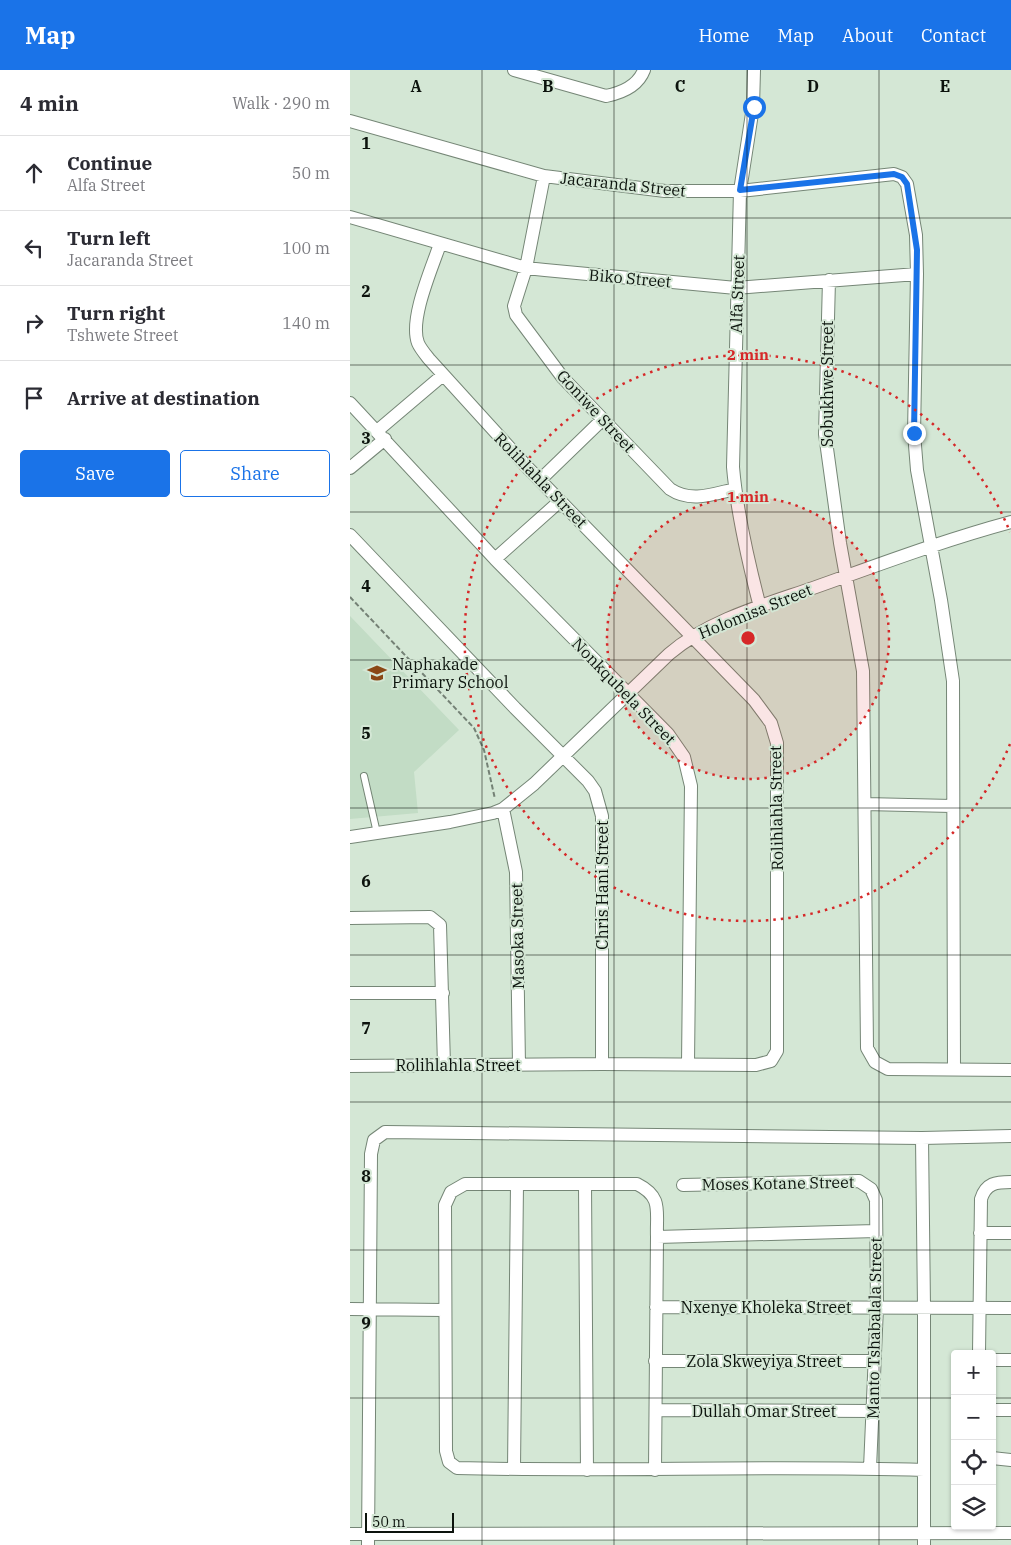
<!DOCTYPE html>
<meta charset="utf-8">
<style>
:root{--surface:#fff;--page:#f7f7f7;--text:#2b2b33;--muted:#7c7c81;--line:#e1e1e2;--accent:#1a73e8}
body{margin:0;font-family:"IBM Plex Serif",serif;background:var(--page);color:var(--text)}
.controls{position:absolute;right:15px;bottom:15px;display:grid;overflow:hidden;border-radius:5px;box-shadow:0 1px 4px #0004}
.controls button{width:45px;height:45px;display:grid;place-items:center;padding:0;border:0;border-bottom:1px solid var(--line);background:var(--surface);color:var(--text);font:25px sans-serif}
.scale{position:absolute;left:15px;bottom:12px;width:89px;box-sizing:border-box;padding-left:5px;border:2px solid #0c130d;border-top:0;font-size:14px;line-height:18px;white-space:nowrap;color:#0c130d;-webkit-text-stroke:4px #d4e7d5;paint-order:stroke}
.stop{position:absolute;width:15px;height:15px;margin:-11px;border:4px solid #1a73e8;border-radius:50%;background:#fff}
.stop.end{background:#1a73e8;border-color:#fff;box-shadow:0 1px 5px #0008}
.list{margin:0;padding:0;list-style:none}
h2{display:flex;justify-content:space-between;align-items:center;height:65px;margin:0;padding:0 20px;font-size:21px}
h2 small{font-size:16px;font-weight:400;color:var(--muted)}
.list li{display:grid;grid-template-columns:32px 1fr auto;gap:15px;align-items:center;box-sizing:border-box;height:75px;padding:0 20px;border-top:1px solid var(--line)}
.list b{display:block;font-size:19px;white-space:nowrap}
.list p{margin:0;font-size:16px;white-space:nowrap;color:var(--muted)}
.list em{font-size:16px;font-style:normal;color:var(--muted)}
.actions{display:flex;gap:10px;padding:15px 20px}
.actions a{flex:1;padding:11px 0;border:1px solid var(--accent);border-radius:5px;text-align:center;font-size:18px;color:var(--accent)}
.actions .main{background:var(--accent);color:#fff}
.icon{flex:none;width:28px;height:28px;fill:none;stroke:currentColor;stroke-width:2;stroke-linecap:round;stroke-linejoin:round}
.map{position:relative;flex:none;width:661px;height:1475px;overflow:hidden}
header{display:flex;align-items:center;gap:30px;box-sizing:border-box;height:70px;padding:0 25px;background:var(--accent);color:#fff}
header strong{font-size:24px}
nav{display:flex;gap:28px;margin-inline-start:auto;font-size:18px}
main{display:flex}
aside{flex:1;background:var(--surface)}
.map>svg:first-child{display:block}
.built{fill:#c2dcc5}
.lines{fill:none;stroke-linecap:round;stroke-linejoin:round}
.service-casing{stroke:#758676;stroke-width:8}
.minor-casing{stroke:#758676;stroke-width:14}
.path{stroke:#748175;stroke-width:2;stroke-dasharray:5 2.5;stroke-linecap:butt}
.service{stroke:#fff;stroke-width:6}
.minor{stroke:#fff;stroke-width:12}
.route{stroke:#1a73e8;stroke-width:6}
.grid{fill:none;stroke:#0c130d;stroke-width:1;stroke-opacity:0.55}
.ring{fill:none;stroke:#d62828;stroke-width:2.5;stroke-dasharray:2.5 5}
.labels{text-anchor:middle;stroke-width:4;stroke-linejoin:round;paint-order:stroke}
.street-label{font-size:16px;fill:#0c130d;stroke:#d4e7d5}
.poi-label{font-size:16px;fill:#0c130d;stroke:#d4e7d5;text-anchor:start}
.grid-label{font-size:16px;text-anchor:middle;font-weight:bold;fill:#0c130d;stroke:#d4e7d5;stroke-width:4;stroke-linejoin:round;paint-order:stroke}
.centre{fill:#d62828;stroke:#d4e7d5;stroke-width:2.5}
.ring-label{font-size:15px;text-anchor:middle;font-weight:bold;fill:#d62828;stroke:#d4e7d5;stroke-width:4;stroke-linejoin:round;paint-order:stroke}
</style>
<header>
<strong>Map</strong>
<nav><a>Home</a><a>Map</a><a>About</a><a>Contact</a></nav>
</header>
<main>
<aside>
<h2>4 min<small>Walk · 290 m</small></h2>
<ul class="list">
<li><svg class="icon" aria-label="ahead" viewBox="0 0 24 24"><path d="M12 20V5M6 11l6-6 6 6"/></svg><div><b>Continue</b><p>Alfa Street</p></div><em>50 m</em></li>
<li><svg class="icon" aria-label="left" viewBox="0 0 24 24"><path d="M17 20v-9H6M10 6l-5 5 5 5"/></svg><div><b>Turn left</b><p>Jacaranda Street</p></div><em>100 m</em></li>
<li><svg class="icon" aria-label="right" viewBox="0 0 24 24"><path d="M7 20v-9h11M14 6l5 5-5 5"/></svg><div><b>Turn right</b><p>Tshwete Street</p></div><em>140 m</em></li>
<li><svg class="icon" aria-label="arrive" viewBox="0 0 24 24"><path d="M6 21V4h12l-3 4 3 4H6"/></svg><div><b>Arrive at destination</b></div></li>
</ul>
<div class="actions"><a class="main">Save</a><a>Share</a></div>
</aside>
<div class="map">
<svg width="661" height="1475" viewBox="0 0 661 1475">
<rect width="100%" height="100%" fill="#d4e7d5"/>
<path class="built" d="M0,546l109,114 -45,42 4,41 -68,6z"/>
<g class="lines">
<g class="service-casing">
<path id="service" d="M14,706l13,57"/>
</g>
<g class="minor-casing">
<path id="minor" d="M164,0l92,26c15,-3 32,-10 38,-26
M404,0l-1,37 -13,84 -7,276c4,47 15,94 27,140
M0,51l194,55 121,15h75l154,-17 8,3 5,7 9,51 1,39 -3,159 3,37 24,130 12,81 1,388
M194,106l-18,92 -12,38 2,9 47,63 107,111c21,14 43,5 65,0
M0,147l176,51 19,2 191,18 181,-14
M479,210l-4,154 15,109 23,128 4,377 8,14 13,7 123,1
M0,333l145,156 173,175 16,23 7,29 -3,278
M27,361l66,-56
M0,398l35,-29
M190,410l63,-61
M0,465l165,173 73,73 7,10 7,25v248
M145,489l65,-58
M515,734l87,2
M153,739l13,63 3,193
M0,767l100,-15 43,-9 10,-4 31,-25 135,-130c40,-34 95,-49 144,-66 65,-23 131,-48 198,-66
M0,848l80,-1 10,8 4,140
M0,923h93
M0,996l252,-2 154,1 15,-4 6,-10v-308l-6,-20 -17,-23 -226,-232 -99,-109c-4,-5 -9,-11 -11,-16 -9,-24 14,-75 22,-99
M572,1068l2,169v238
M235,1114l2,286
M333,1115l176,-4 12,8 5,11 1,107 -7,161
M630,1163h31
M307,1167l219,-6
M306,1237l355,1
M0,1239l94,1
M629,1284l2,-155c5,-16 15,-17 30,-17
M642,1290h19
M305,1291h218
M306,1340l217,1
M642,1340h19
M642,1388l19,2
M164,1399l3,-285
M305,1400l2,-233c-1,-26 6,-40 -20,-53h-172l-14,8 -6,13 1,246 3,11 8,6c155,4 311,-3 467,2
M0,1464l661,-1
M18,1475l3,-391 3,-14 11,-8 537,6 89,-2"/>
</g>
<path class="path" d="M0,527l124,131 10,22 11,49"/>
<use href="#service" class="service"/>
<use href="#minor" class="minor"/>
</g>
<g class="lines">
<path class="route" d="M404,37l-14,83 154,-16 8,3 5,7 10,66 -3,183"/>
</g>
<path class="grid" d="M132,0v1475M264,0v1475M397,0v1475M529,0v1475M0,148h661M0,295h661M0,442h661M0,590h661M0,738h661M0,885h661M0,1032h661M0,1180h661M0,1328h605M642,1328h19"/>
<circle cx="398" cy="568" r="141" fill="#d62828" fill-opacity=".12"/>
<g class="ring">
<circle cx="398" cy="568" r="141"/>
<path d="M660 674A283 283 0 1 1 660 462"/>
</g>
<defs>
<g id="school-bare" transform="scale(1.5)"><path d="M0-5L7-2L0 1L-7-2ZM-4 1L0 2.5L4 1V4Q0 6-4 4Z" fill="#8a4815" stroke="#d4e7d5" stroke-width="2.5" paint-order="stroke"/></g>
</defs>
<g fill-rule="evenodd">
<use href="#school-bare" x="27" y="603"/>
</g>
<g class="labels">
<g class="street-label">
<text transform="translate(273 114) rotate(6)" y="6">Jacaranda Street</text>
<text transform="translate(280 208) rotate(5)" y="6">Biko Street</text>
<text transform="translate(387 224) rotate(-88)" y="6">Alfa Street</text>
<text transform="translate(477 314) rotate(-90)" y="6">Sobukhwe Street</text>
<text transform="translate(246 341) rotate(47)" y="6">Goniwe Street</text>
<text transform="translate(191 410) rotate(46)" y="6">Rolihlahla Street</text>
<text transform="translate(405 541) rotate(-22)" y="6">Holomisa Street</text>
<text transform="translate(274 621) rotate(46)" y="6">Nonkqubela Street</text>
<text transform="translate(426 738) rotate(-91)" y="6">Rolihlahla Street</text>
<text transform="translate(252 815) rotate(-90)" y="6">Chris Hani Street</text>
<text transform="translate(167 866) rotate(-91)" y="6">Masoka Street</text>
<text x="108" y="1001">Rolihlahla Street</text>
<text transform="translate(428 1113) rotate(-1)" y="6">Moses Kotane Street</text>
<text x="416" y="1243">Nxenye Kholeka Street</text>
<text transform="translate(524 1258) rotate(-89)" y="6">Manto Tshabalala Street</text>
<text x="414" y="1297">Zola Skweyiya Street</text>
<text x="414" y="1347">Dullah Omar Street</text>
</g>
<g class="poi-label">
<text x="42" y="600">Naphakade<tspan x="42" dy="18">Primary School</tspan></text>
</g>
</g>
<g class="grid-label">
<text x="66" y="22">A</text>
<text x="198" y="22">B</text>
<text x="330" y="22">C</text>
<text x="463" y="22">D</text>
<text x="595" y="22">E</text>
<text x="16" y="79">1</text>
<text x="16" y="227">2</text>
<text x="16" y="374">3</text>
<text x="16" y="522">4</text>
<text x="16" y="669">5</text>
<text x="16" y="817">6</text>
<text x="16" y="964">7</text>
<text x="16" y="1112">8</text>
<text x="16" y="1259">9</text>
</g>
<circle cx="398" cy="568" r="8" class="centre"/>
<g class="ring-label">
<text x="398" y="290">2 min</text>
<text x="398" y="432">1 min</text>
</g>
</svg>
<div class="controls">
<button>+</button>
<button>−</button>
<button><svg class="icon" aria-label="locate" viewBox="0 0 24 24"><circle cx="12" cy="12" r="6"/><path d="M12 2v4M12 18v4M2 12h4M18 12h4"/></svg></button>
<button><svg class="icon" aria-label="layers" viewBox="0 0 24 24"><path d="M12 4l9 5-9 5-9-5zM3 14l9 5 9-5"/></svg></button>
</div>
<div class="scale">50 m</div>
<div class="stop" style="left:404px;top:37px"></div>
<div class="stop end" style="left:564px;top:363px"></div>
</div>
</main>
